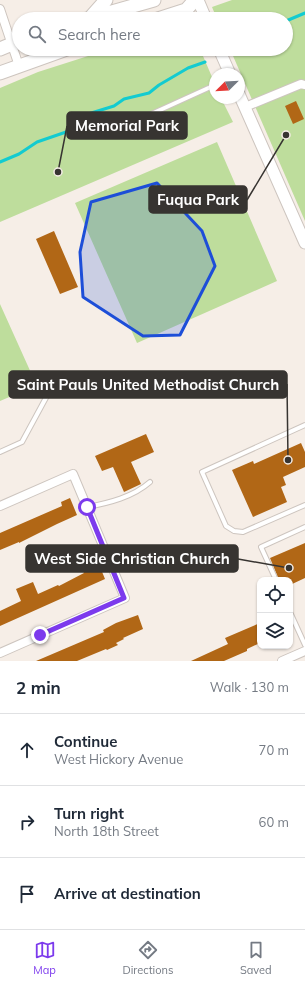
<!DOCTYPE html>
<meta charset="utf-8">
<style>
:root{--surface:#fff;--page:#f6f6f7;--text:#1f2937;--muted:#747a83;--line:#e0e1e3;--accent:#7c3aed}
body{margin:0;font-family:Mulish,sans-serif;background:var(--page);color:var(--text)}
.controls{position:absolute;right:12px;bottom:12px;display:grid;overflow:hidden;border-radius:8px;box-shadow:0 1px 3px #0004}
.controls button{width:36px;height:36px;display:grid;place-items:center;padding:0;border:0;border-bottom:1px solid var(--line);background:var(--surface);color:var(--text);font:20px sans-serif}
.compass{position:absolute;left:209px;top:68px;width:36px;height:36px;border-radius:50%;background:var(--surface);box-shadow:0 1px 3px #0004;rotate:246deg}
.stop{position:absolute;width:12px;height:12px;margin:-9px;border:3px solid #7c3aed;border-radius:50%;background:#fff}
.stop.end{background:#7c3aed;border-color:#fff;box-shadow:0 1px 4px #0008}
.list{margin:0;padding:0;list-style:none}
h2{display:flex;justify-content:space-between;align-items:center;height:52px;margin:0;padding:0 16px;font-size:17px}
h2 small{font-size:13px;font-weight:400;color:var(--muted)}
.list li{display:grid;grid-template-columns:26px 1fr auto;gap:12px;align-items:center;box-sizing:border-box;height:72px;padding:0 16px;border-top:1px solid var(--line)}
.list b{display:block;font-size:15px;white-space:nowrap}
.list p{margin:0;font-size:13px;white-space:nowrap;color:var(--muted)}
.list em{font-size:13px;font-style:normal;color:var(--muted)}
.icon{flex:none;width:22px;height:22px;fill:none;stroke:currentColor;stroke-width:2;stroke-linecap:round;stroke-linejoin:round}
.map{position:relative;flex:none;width:305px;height:661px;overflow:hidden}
.search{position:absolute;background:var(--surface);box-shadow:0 1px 3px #0004;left:12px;right:12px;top:12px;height:44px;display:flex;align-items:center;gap:10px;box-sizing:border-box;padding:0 14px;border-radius:22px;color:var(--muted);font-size:15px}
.sheet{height:268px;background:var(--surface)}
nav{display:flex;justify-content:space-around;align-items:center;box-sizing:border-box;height:56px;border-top:1px solid var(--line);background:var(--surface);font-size:11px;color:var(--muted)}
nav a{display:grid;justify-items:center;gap:2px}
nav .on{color:var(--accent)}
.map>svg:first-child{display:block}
.green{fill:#bedd9c}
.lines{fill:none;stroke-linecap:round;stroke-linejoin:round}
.stream{stroke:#13cbd0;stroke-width:3}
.building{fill:#b16716}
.service-casing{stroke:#cdc5bf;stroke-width:6}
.minor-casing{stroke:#cdc5bf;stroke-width:10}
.secondary-casing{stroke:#cdc5bf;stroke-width:13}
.primary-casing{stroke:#cdc5bf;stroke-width:15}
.service{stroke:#fff;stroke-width:4}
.minor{stroke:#fff;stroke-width:8}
.secondary{stroke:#fff;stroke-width:11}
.primary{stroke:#fff;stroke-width:13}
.route{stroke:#7c3aed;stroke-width:5}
.marked{fill:#1d4ed8;fill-opacity:0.2;stroke:#1d4ed8;stroke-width:3;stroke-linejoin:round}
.leader{fill:none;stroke:#373431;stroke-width:1.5}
.callout-dot{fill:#373431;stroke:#f6eee7;stroke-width:1.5}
.callout{fill:#373431;stroke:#373431;stroke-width:1.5}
.callout-label{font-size:15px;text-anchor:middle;font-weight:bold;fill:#fff}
</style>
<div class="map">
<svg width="305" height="661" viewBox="0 0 305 661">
<rect width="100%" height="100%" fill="#f6eee7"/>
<path class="green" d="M232,0h73v221l-75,-172h56v-30h-69l-5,-12z
M110,49h90l15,35v14h6l12,24 -233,100v-134l38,-16z
M217,142l60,139 -140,62 -62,-140z
M0,304l32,71 4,-1 6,13 -7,4 -2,-4 -33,14z"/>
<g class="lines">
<path class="stream" d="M286,21l19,-8
M0,162l19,-8 18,-12 32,-11 9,-9 10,-8 26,-8 10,-7 25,-6 10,-8 29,-17 17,-6"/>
</g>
<path class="building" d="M296,101l8,18 -11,5 -8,-18z
M54,231l24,56 -18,7 -24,-55z
M146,434l8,18 -23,10 10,22 -17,8 -11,-25 -11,4 -7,-15z
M301,443l4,9v15l-22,10 3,8 -5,2 6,15 -34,15 -21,-47 21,-9 1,3z
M70,498l7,17 -20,9 -38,19v-1l-19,8v-17l62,-27 -1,-4z
M305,543v35l-15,7v-5h-11l-9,-22z
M89,558l4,6 5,-2 7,17 -105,47v-15l21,-10 -5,-12 17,-7 5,12 20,-9 1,1 25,-13 -5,-10z
M138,615l5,14 -20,9 1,1 -8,4 2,2 -11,5 -1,-1 -29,12h-41l68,-29 -1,-2 13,-7z
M260,623v20l-13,6v2l-23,10h-33l37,-17 -3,-6z"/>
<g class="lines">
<g class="service-casing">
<path id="service" d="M138,120l77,-35
M305,425l-103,47 24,54 8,5 9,1 62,-27
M0,452l22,-10 26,-48
M87,507c22,-4 46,-10 63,-25
M276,580l-15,-33 44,-20
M290,612l15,33"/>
</g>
<g class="minor-casing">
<path id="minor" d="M0,9l19,57
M245,107l56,-23 4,1
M0,506l73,-32 52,124 -125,55
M282,661l23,-10"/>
</g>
<g class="secondary-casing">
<path id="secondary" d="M198,0l8,19
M219,49l11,25
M239,94l66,149"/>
</g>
<g class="primary-casing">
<path id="primary" d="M90,18l16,-18
M87,19l67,-19
M158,19l28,-9 9,-10
M0,49l19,-8
M0,73l67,-24"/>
</g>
<use href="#service" class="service"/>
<use href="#minor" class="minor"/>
<use href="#secondary" class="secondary"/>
<use href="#primary" class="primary"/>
</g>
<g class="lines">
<path class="route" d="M40,635l84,-37 -37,-91"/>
</g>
<path class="marked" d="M157,183l45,48 13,35 -35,69 -37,1 -60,-39 -3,-45 11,-50z"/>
<path class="leader" d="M58 172L67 126M286 135L247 200M288 460L287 384M289 568L238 559"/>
<g class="callout-dot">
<circle cx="58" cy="172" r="4"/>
<circle cx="286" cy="135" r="4"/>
<circle cx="288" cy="460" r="4"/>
<circle cx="289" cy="568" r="4"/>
</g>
<g class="callout">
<rect x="67" y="112" width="120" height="27" rx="4"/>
<rect x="149" y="186" width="98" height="27" rx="4"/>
<rect x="9" y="371" width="278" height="27" rx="4"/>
<rect x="26" y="545" width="212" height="27" rx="4"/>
</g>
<g class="callout-label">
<text x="127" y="131">Memorial Park</text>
<text x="198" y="205">Fuqua Park</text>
<text x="148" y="390">Saint Pauls United Methodist Church</text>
<text x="132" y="564">West Side Christian Church</text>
</g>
</svg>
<div class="controls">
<button><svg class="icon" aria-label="locate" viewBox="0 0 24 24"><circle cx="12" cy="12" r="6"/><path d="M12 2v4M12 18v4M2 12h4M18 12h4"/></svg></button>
<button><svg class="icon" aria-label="layers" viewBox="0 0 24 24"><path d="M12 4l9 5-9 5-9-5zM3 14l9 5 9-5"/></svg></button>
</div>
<svg class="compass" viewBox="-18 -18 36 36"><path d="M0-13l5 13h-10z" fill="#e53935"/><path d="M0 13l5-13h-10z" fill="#747a83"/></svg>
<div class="stop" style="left:87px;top:507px"></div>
<div class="stop end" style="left:40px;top:635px"></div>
<div class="search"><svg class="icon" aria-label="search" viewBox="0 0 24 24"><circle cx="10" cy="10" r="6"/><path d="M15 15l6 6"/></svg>Search here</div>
</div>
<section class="sheet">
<h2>2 min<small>Walk · 130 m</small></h2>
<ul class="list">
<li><svg class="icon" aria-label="ahead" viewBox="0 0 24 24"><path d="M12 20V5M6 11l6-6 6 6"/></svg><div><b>Continue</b><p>West Hickory Avenue</p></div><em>70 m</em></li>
<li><svg class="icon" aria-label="right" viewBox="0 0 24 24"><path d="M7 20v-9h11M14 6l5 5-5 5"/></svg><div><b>Turn right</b><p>North 18th Street</p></div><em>60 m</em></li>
<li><svg class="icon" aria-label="arrive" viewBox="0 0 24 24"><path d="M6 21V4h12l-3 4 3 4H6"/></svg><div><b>Arrive at destination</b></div></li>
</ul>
</section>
<nav>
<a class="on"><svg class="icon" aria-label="map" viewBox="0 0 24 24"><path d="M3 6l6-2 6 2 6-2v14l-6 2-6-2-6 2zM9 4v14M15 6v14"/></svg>Map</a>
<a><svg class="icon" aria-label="directions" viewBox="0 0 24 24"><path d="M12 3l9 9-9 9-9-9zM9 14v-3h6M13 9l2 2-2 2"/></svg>Directions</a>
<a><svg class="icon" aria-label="saved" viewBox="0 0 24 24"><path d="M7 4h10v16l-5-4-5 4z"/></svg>Saved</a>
</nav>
